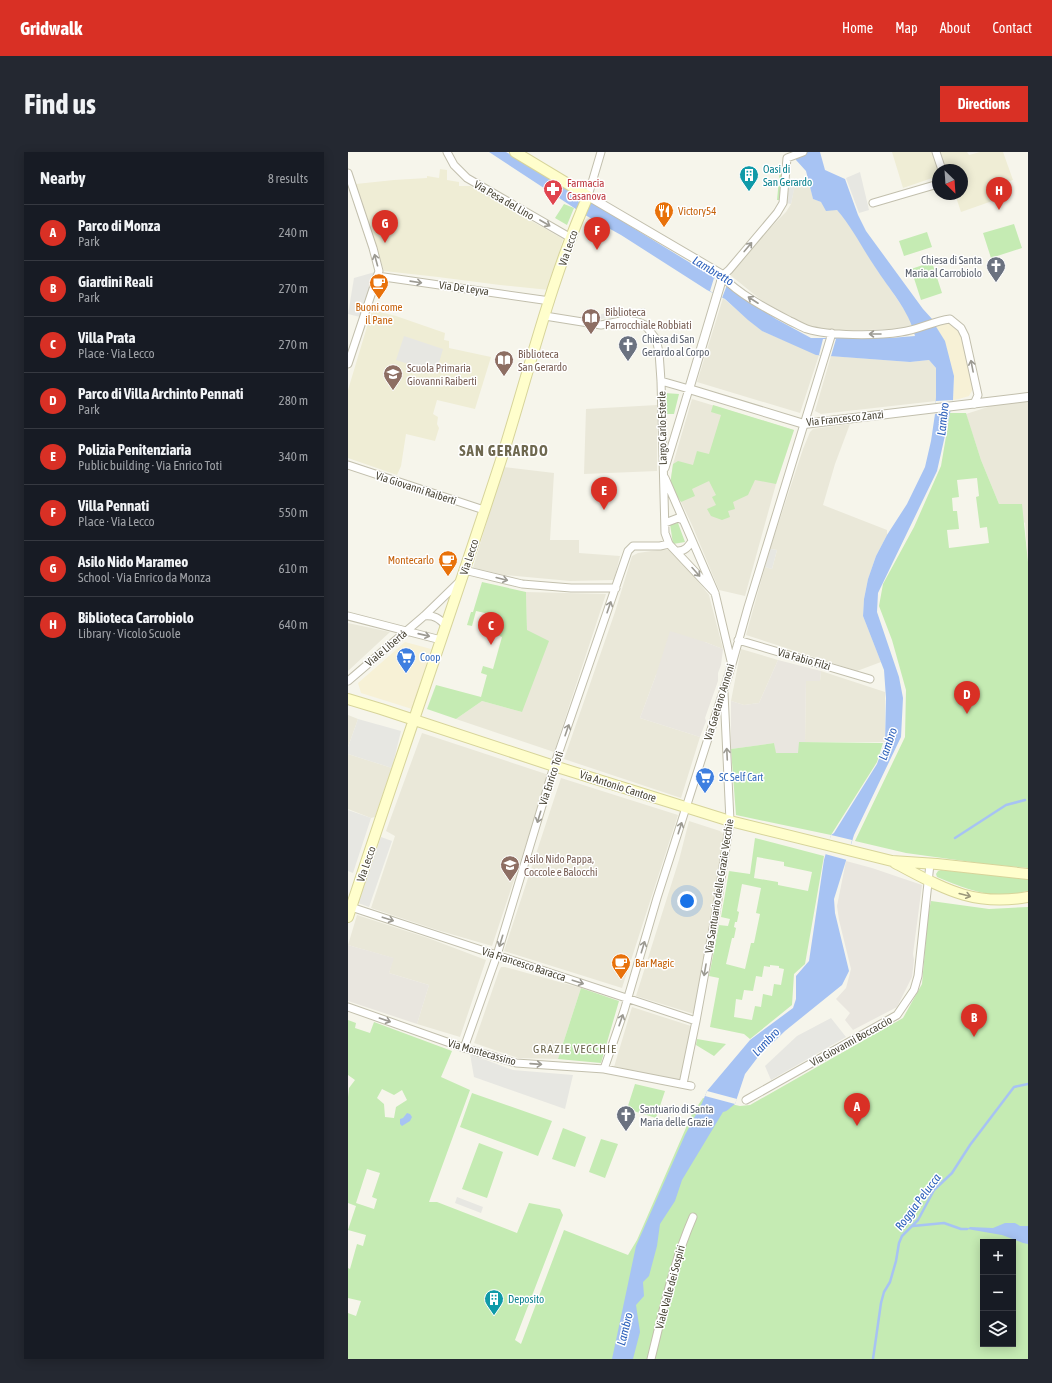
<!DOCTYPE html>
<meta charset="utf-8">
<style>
:root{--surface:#171b24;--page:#242831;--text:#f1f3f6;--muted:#9ea1a6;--line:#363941;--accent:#d93025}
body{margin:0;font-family:"Asap Condensed",sans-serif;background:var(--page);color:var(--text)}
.controls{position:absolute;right:12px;bottom:12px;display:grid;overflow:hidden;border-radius:0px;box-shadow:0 2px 10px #0003}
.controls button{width:36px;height:36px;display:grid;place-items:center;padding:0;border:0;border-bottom:1px solid var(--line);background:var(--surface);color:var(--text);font:20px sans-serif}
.compass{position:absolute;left:584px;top:12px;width:36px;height:36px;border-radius:50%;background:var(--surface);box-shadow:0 2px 10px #0003;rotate:155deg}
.you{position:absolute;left:339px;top:749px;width:14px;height:14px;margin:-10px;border:3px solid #fff;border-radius:50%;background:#1a73e8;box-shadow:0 0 0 6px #1a73e833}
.badge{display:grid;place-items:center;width:26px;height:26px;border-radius:50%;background:var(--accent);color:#fff;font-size:13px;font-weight:700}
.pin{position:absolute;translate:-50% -33px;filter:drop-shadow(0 1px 2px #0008)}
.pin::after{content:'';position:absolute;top:21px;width:14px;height:12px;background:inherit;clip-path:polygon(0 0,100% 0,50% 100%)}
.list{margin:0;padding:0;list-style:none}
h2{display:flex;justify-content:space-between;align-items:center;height:52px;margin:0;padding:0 16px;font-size:17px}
h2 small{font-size:13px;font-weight:400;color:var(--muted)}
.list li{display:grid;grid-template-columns:26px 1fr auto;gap:12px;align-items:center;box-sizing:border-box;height:56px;padding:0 16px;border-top:1px solid var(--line)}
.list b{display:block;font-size:15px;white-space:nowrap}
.list p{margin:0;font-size:13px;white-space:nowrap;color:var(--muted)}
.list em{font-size:13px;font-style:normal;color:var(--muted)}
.icon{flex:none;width:22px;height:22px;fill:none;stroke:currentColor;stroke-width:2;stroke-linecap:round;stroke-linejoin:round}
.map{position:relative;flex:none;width:680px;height:1207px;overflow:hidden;border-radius:0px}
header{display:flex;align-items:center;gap:24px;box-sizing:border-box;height:56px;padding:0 20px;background:var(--accent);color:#fff}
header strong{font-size:19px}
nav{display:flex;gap:22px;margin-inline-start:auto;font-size:14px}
.intro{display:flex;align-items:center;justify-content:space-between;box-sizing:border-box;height:96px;padding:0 24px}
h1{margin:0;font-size:28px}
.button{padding:10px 18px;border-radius:0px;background:var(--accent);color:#fff;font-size:14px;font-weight:700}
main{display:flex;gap:24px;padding:0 24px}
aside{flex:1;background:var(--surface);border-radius:0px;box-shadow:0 2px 10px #0003}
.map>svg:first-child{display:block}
.residential{fill:#eae8d9}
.commercial{fill:#f7f1d6}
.industrial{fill:#e9e6df}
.education{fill:#efedd5}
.green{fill:#c5ebb3;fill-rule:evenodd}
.parking{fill:#e7e7e2}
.water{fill:#a7c3f3}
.pier{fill:#f6f5eb}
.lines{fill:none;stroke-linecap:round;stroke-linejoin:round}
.stream{stroke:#a7c3f3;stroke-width:2.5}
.minor-casing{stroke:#c2bfad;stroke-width:9}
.tertiary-casing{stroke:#c2bfad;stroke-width:10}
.secondary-casing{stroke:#d7d49a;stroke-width:12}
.minor{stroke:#fff;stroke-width:7}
.tertiary{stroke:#fff;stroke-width:8}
.secondary{stroke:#fffecc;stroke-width:10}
.oneway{stroke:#9c9a92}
.oneway2{stroke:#9c997b}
.labels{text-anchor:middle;stroke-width:3;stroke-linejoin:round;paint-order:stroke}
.culture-label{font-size:11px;fill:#0d838f;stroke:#fff;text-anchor:start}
.health-label{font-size:11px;fill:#be3a42;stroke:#fff;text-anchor:start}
.street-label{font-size:11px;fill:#4b4738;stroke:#fff}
.food-label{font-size:11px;fill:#c56008;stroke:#fff;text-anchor:start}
.worship-label{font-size:11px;fill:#5b616d;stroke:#fff;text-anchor:start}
.education-label{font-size:11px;fill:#785e54;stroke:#fff;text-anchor:start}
.shop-label{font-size:11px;fill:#366cbe;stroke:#fff;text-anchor:start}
.water-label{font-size:12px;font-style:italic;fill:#2c60bb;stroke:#fff}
.neighbourhood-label{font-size:12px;letter-spacing:1px;fill:#6e684f;stroke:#fff}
.district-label{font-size:15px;font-weight:bold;letter-spacing:1px;fill:#6e684f;stroke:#fff}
</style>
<header>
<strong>Gridwalk</strong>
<nav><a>Home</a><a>Map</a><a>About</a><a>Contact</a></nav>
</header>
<div class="intro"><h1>Find us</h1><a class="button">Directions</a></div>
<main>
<aside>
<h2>Nearby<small>8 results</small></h2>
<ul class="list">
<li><span class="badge">A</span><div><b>Parco di Monza</b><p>Park</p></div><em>240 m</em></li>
<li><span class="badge">B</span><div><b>Giardini Reali</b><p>Park</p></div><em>270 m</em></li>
<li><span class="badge">C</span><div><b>Villa Prata</b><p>Place · Via Lecco</p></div><em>270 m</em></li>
<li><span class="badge">D</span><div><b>Parco di Villa Archinto Pennati</b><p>Park</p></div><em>280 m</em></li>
<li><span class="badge">E</span><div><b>Polizia Penitenziaria</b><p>Public building · Via Enrico Toti</p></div><em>340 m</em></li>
<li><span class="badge">F</span><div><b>Villa Pennati</b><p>Place · Via Lecco</p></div><em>550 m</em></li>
<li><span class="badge">G</span><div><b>Asilo Nido Marameo</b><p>School · Via Enrico da Monza</p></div><em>610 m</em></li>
<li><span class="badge">H</span><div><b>Biblioteca Carrobiolo</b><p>Library · Vicolo Scuole</p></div><em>640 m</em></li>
</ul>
</aside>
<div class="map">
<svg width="680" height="1207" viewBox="0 0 680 1207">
<rect width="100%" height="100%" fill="#f6f5eb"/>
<path class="residential" d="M461,30l4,17 8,3 16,8 10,11 27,44 34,50 5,13 -69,3 -19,-1 -19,-4 -45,-26 -32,-26 33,-38 24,-24 5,-8 4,-21z
M375,146l39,33 57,24 -19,58 -103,-31z
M483,204l79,6 19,-2 7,8v33l-115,13 -6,-3z
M344,247l102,31 -18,54 -31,112 -26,-6 -27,-65 -11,-23 -11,-17 3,-21z
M680,249v161l-3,-39 -26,-19 -18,-44 -15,-46 25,-8z
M309,253v66l-73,3 2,-65z
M502,272l-15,40 -12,41 64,25v5l-11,21 -8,23 -4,20 -1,17 18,46 -24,9 -111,-36 19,-68 7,2 5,-19 -7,-1 33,-100 7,-17 3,-3z
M155,315l51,6 -4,67h29v13l41,3 -6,24 -44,1 -66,-6 -31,-7z
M310,398h12l9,8 30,37 14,54 -18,-7 -49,33 -16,43 60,19 -19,61 -117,-39 51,-147 17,-56 6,-3z
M178,440l80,2 -52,158 -98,-33 26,-18 40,11 5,-82z
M0,471l42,9 -42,39z
M393,497l37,11 -19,43 -15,2 -13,-4z
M473,519l64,21v50h-80l1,-61h14z
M0,563l10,4 -10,28z
M74,581l127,42 -57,171 -55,-16 -66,-22 24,-72 -9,-5z
M0,602l44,14 -17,49 -4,1 -23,-9z
M213,626l117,37 -56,173 -118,-37z
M341,669l31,10 4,4 -19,126 -11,53 -58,-18 43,-136z
M9,763l71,23 58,22 -26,77 -43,-13 12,-39 -40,-12 4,-15 -45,-13z
M153,815h4l76,21 -23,71 -40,-1 -44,-15 25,-72z
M284,855l59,19 -10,54 -67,-13z"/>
<path class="commercial" d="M597,170l5,1 10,10 3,6 11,48 -5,9 -10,3 -6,1 1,-24 -19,-51z
M57,490l26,7 -19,60 -51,-16 -3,-10z"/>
<path class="industrial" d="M322,479l35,11 18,7 -2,16 -3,8v8l-13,37 1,3 -6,16 -60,-19 16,-43z
M430,508l43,11 -1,10h-14l-1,61h-6v11h-24l-1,-10 -43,6v-48l13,4 15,-2z
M498,709l26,7 50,17 -9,69 1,6 -2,17 -15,30 -44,23 -8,-10 5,-7 -14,-14 10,-11 5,-19 -12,-49 -2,-14z
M0,793l46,13 -5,15 40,12 -12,39 -69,-23z"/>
<path class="education" d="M544,0h39l7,20v4l-35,12z
M593,0h26l2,3 11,-3h23l10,28 -20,7 5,12 -37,13 -6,-18h7v-24h-15z
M92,17l7,1v10l12,2v4h11l93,53 -14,51 -49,-5 -62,-8 -54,-6 -28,-87 38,-4 33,-2v-2l12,2z
M24,158l24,6 49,17 -1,7 5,1v7l42,9 -16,52 -38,-9 -4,14 5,3 -1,7 2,4 -4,13 -29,-7 -5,32 -4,9 -49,-17v-68z"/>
<path class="green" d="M432,17h3l-3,31h-3z
M216,52l10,4 -7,17 -12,-7z
M666,72l8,24 -31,10 -8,-25z
M579,80l5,15 -28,9 -5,-15z
M584,110l10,31 -21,7 -10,-31z
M317,241l14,1 -5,20h-7z
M365,253l81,25 -18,54 -21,-4 -7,15 -15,7 2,7 -7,2 2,6 -8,3 -11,-4 -4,-7 9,-4 -4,-8 4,-2 -7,-14 -17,8 3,7 -14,6 -11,-17 3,-21 5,-3 15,4 4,-14 12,3 12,-39 -10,-3z
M602,261h16l15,47 18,44h23l6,58v306l-42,-4 -80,-11 -51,-12 50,-104 1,-47 -14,-50 -13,-34 4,-22 31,-57 27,-61zM629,326l2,18 -3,1 4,31 7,-1 2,16 -40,5 -2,-18 12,-1 -2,-18h-4l-1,-13 7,-1 -2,-17z
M330,371l7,19 -12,2 -3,-20z
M134,430l44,10 1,38 22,11 -27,71 -40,-11 -26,18 -29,-10 9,-24 45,12 6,-22 -6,-2 2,-7 10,3 9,-32 -5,-2 1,-6 -16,-4 3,-12 -9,-2 -4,15 -5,-1 4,-13h2z
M451,590l84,1 -6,19 -46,73 -95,-20 -5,-66 43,-6 2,10h22z
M407,686l69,18 -19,108 -11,10 -2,31 -42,34 -6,-5 -34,-7 9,-49 -10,-2 10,-51 9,1 2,-7 -9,-2 8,-46 21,3zM409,705l27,5v4l28,6 -4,19 -30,-6v-3l-24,-4zM394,732l19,4 -5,25 4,1 -6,29h-3l-6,26 -19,-5 6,-26h2l2,-10 -2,-1 1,-5h2l2,-10 -2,-1zM422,813l9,1v2l5,1 -3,16 -7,-1 -2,12 -9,-2 -2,13 -6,-1 -3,14 -18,-3 2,-18 6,1 2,-10 9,1 3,-15 6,1 2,-11 6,1z
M593,718l87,9v12c-7,1 -15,4 -22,4 -24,1 -47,-9 -69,-18l-1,-3 2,-3z
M583,749l58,8 39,-2v452h-680v-46l8,3 5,-15 -13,-3v-30l2,1 7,-25 6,2 3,-11 -18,-5 8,-24 -8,-3v-106l1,-9 6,-8 -7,-5v-55l8,3 -1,5 15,5 4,-11 78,29 -11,26 29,13 -41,112h8l80,31 12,-30 31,6 3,6 -48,125 6,4 43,-114 64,25 9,-15 55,-126 11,-16 37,8 10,-1 153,-87 19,-34 6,-68zM34,937l12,6 8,-5 5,10 -11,7 -2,11 -9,-1 -1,-13 -7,-6zM19,1017l13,4 -8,24 5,2 -3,10 -18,-6zM635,1090h30v102h-30z
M233,836l38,13 -18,62 -43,-4z
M349,887l29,5 -12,12 -18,-11z
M287,932l30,7 -9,27 -29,-9z
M124,941l80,28 -14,35 -78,-29z
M215,976l23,9 -11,30 -23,-8z
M253,987l17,5 -13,34 -16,-6z
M131,991l24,9 -16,46 -25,-9z"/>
<path class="parking" d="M512,20l9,38 -10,3 -13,-35z
M443,28h5l-5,24 -5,-1z
M27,120l-15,45 -12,-3 6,-36z
M297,156l1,5 -45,6v-5z
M56,184l39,13 -7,24 -40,-13z
M422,397l7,1 -5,19 -7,-2z
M10,567l43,12 -9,37 -44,-14v-7z
M0,658l23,8 -18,55 -5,-2z
M33,685l11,4 -23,66 -11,-4z
M483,866l15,19 -75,43 -6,-14 32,-30z
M122,902l43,16 60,5 -8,34 -91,-32z
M109,1045l26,10 -2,6 -26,-10z"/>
<path class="water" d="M141,0h17l80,47 142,87 48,33 35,19h79l25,-2c-6,-26 -26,-47 -40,-69 -13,-19 -23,-40 -38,-57l-11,1 -5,-9 -8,-3 -7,-28 -10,-11 -3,-8h27l5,18 20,9 13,36 8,16 57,78 10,11 2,5 10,16 9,35 -1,24 -16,71 -59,122 -1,19 22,65 4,21 -2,39 -47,98 -20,64 1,14 14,58 -7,14 -57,46 -27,26 -13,17 -10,30c-5,3 -6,7 -12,8l-41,68 -7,21 -15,23 -3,22 -8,30 -6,6 1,14 -8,9 4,27 -7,27h-21l24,-113 49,-111 17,-32 5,-12 43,-51 43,-32 3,-9v-23l13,-15 15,-101 7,-25 3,-2 43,-69 8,-22 1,-44 -2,-28 -21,-54 1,-17 4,-20 8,-23 11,-21 20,-31 18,-37 6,-26 4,-27 1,-17v-29l-7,-8 -19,2 -94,-7 -54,-24 -14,-11 -23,-21 -18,-9 -86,-55 -36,-20z
M59,961l3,1 2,3 -2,4 -8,5 -2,-2v-5l3,-1z
M657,1071h10l5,3h8v18l-5,-1 -21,-8 -35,-6 3,-2 23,1z"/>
<path class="pier" d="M366,126l13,7 -5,13 -12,-7z
M475,187h13l-5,17 -12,-1z
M605,248l-4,12 -14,2 1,-13z
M483,683l21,5 -5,20 -22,-6z
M359,939l30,8 -2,5 -30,-8z"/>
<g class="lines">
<path class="stream" d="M607,686l51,-33 19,-5
M565,1074l31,-3 17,6h6
M525,1207l8,-56 3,-11 6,-10 6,-21 3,-18 3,-7 16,-16 16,-30 18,-17 18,-28 44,-58 14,-3"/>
<g class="minor-casing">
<path id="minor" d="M99,0l7,13 13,13 104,60
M455,0l-16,6 -4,45 -6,10 -48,57 -7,6c16,18 47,34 68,45 5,2 11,6 17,8 22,7 70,7 94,3 17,-2 32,-11 49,-13l11,9 4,8 13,59 -4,9
M588,0l6,18
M0,21l25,75 6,23 -31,93
M240,44l13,-44
M525,51l65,-19
M29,124l173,25
M197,164l56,9 25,-5 12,2 7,3 11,14 3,13 2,29 4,152 4,11 46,49
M313,229l28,8 -24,79
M0,313l136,45
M317,326l50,115 16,68
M317,371l13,-5 5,2
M330,399c7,0 10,-4 14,-10
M116,418l58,14 49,4h45
M0,464l93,24
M76,464c10,-1 15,2 22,10
M390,488l132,39
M0,529l76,-65 34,-33
M0,753l3,2 12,4 333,110
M0,855l116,41 52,15 88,6 87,17
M116,896l33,-93 57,-189 74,-215 5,-5h27l9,-2
M256,917l20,-58 33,-113 75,-234 16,-57 84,-274
M335,932l13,-63 20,-109 14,-91 -6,-128
M398,948l151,-85 17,-25 4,-14 12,-112
M303,1207c12,-48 22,-96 42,-142"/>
</g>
<g class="tertiary-casing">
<path id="tertiary" d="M240,44l133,78v8l-32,107 115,35 224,-27"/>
</g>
<g class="secondary-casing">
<path id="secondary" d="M0,547l33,10 173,57 176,55 162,40 45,3 91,10
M547,711c48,25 77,44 133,34
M0,765c50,-154 104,-306 154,-460 27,-86 49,-178 86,-261l-73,-44"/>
</g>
<use href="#minor" class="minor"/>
<use href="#tertiary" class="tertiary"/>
<use href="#secondary" class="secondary"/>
</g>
<defs><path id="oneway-shaft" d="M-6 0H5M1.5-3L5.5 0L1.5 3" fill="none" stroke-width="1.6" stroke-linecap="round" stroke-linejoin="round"/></defs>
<g class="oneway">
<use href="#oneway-shaft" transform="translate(197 71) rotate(30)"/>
<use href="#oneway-shaft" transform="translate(400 95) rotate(-50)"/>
<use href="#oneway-shaft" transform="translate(28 108) rotate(-105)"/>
<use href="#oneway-shaft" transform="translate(68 130) rotate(8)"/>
<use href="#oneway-shaft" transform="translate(405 148) rotate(-147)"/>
<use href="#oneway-shaft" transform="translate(527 182) rotate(-180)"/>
<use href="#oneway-shaft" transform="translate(624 214) rotate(-101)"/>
<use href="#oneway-shaft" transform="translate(348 420) rotate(48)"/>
<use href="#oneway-shaft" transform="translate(154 427) rotate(14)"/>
<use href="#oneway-shaft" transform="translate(261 455) rotate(-71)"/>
<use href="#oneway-shaft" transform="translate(76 483) rotate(13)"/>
<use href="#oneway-shaft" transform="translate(219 578) rotate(-71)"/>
<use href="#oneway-shaft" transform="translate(379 602) rotate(-93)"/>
<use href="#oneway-shaft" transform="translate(191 665) rotate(107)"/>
<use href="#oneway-shaft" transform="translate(332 676) rotate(-72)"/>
<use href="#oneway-shaft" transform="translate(40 767) rotate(18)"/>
<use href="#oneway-shaft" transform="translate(153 789) rotate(107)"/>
<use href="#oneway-shaft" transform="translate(295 795) rotate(-73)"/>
<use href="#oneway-shaft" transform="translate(357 818) rotate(100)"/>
<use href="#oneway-shaft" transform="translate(230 830) rotate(18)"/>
<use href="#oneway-shaft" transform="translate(37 868) rotate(19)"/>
<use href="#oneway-shaft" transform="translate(273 868) rotate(-71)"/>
<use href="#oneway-shaft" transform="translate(188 912) rotate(4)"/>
</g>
<use class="oneway2" href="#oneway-shaft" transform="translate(617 743) rotate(15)"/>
<defs>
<g id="building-pin" transform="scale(1)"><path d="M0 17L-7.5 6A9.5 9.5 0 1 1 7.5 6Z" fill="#0f9aa8" stroke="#fff"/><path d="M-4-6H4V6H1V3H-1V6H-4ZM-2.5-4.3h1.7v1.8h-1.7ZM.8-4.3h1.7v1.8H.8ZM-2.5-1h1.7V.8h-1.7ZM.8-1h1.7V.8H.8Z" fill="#fff"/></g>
<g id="pharmacy-pin" transform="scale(1)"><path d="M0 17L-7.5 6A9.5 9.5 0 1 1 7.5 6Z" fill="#e0444e" stroke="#fff"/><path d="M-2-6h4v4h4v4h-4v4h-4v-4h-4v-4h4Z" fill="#fff"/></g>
<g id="restaurant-pin" transform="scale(1)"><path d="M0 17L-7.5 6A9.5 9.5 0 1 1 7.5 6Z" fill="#e8710a" stroke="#fff"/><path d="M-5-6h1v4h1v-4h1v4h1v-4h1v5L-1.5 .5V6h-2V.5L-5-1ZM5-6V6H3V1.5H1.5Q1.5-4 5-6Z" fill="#fff"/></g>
<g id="church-pin" transform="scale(1)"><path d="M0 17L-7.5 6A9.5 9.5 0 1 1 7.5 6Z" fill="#6b7280" stroke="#fff"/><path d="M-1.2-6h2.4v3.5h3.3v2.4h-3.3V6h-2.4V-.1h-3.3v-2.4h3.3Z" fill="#fff"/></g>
<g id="cafe-pin" transform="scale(1)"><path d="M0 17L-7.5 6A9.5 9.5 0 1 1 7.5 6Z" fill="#e8710a" stroke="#fff"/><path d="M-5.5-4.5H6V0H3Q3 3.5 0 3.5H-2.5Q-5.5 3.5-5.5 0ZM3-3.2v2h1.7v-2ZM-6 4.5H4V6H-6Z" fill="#fff"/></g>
<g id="library-pin" transform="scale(1)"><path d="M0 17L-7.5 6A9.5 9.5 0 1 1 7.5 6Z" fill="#8d6e63" stroke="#fff"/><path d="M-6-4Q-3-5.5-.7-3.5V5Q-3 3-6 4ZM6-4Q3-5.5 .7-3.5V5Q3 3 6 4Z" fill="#fff"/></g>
<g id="school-pin" transform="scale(1)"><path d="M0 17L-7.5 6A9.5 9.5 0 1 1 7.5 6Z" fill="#8d6e63" stroke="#fff"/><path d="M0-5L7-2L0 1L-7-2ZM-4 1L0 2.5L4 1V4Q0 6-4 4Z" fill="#fff"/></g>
<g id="supermarket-pin" transform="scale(1)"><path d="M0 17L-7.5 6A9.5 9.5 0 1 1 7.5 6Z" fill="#3f7fe0" stroke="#fff"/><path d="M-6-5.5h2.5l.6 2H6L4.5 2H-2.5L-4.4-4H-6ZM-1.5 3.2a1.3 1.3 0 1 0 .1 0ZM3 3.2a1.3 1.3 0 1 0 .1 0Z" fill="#fff"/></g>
</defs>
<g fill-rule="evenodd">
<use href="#building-pin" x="401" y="23"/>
<use href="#pharmacy-pin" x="205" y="37"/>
<use href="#restaurant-pin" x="316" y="59"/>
<use href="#church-pin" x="648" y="114"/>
<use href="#cafe-pin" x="31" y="131"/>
<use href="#library-pin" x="243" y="166"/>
<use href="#church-pin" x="280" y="193"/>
<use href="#library-pin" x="156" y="208"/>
<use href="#school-pin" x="45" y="222"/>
<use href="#cafe-pin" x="100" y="408"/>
<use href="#supermarket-pin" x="58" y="505"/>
<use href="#supermarket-pin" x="357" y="625"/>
<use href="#school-pin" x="162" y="713"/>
<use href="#cafe-pin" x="273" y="811"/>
<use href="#church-pin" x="278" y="963"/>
<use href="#building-pin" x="146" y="1147"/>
</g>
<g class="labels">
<g class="culture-label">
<text x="415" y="21">Oasi di<tspan x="415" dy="13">San Gerardo</tspan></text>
<text x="160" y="1151">Deposito</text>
</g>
<g class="health-label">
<text x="219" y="35">Farmacia<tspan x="219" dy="13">Casanova</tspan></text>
</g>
<g class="street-label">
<text transform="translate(156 48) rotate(30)" y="4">Via Pesa del Lino</text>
<text transform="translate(220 96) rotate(-71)" y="4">Via Lecco</text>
<text transform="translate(116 136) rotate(8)" y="4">Via De Leyva</text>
<text transform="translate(497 266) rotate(-6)" y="4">Via Francesco Zanzi</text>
<text transform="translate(314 276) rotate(-91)" y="4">Largo Carlo Esterle</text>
<text transform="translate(68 336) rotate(18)" y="4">Via Giovanni Raiberti</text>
<text transform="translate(121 405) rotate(-72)" y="4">Via Lecco</text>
<text transform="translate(38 496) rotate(-40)" y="4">Viale Libertà</text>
<text transform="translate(456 507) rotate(16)" y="4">Via Fabio Filzi</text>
<text transform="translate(371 550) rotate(-73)" y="4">Via Gaetano Annoni</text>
<text transform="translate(203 626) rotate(-72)" y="4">Via Enrico Toti</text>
<text transform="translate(270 634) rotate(18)" y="4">Via Antonio Cantore</text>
<text transform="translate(18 712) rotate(-71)" y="4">Via Lecco</text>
<text transform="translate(371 734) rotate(-81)" y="4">Via Santuario delle Grazie Vecchie</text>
<text transform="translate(176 812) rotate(18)" y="4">Via Francesco Baracca</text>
<text transform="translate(503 889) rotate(-29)" y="4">Via Giovanni Boccaccio</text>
<text transform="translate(134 900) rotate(16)" y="4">Via Montecassino</text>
<text transform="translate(322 1135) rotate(-75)" y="4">Viale Valle dei Sospiri</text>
</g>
<g class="food-label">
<text x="330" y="63">Victory54</text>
<text x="31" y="159" text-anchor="middle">Buoni come<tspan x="31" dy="13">il Pane</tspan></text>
<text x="86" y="412" text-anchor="end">Montecarlo</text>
<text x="287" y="815">Bar Magic</text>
</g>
<g class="worship-label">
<text x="634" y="112" text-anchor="end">Chiesa di Santa<tspan x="634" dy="13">Maria al Carrobiolo</tspan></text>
<text x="294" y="191">Chiesa di San<tspan x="294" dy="13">Gerardo al Corpo</tspan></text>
<text x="292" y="961">Santuario di Santa<tspan x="292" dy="13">Maria delle Grazie</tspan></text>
</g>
<g class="education-label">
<text x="257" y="164">Biblioteca<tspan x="257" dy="13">Parrocchiale Robbiati</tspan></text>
<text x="170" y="206">Biblioteca<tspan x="170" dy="13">San Gerardo</tspan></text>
<text x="59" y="220">Scuola Primaria<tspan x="59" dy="13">Giovanni Raiberti</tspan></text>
<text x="176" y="711">Asilo Nido Pappa,<tspan x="176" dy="13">Coccole e Balocchi</tspan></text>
</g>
<g class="shop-label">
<text x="72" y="509">Coop</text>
<text x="371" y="629">SC Self Cart</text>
</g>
<g class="water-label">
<text transform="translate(365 119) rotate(31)" y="4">Lambretto</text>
<text transform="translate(595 267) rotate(-84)" y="4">Lambro</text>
<text transform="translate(540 592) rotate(-71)" y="4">Lambro</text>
<text transform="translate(418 890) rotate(-47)" y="4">Lambro</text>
<text transform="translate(570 1050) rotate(-53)" y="4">Roggia Pelucca</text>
<text transform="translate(277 1177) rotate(-76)" y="4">Lambro</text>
</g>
<g class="neighbourhood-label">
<text x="227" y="901">GRAZIE VECCHIE</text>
</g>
<g class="district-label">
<text x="156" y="304">SAN GERARDO</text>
</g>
</g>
</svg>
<div class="controls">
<button>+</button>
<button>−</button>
<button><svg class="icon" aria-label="layers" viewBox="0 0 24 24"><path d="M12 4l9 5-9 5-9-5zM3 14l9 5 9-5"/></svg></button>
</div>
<svg class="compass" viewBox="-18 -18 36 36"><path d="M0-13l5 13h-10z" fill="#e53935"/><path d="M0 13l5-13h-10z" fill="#9ea1a6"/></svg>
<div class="you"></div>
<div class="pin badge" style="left:509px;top:974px">A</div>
<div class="pin badge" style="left:626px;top:885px">B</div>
<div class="pin badge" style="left:143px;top:493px">C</div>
<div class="pin badge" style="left:619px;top:562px">D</div>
<div class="pin badge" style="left:256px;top:358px">E</div>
<div class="pin badge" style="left:249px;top:98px">F</div>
<div class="pin badge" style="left:37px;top:91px">G</div>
<div class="pin badge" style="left:651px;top:58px">H</div>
</div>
</main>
